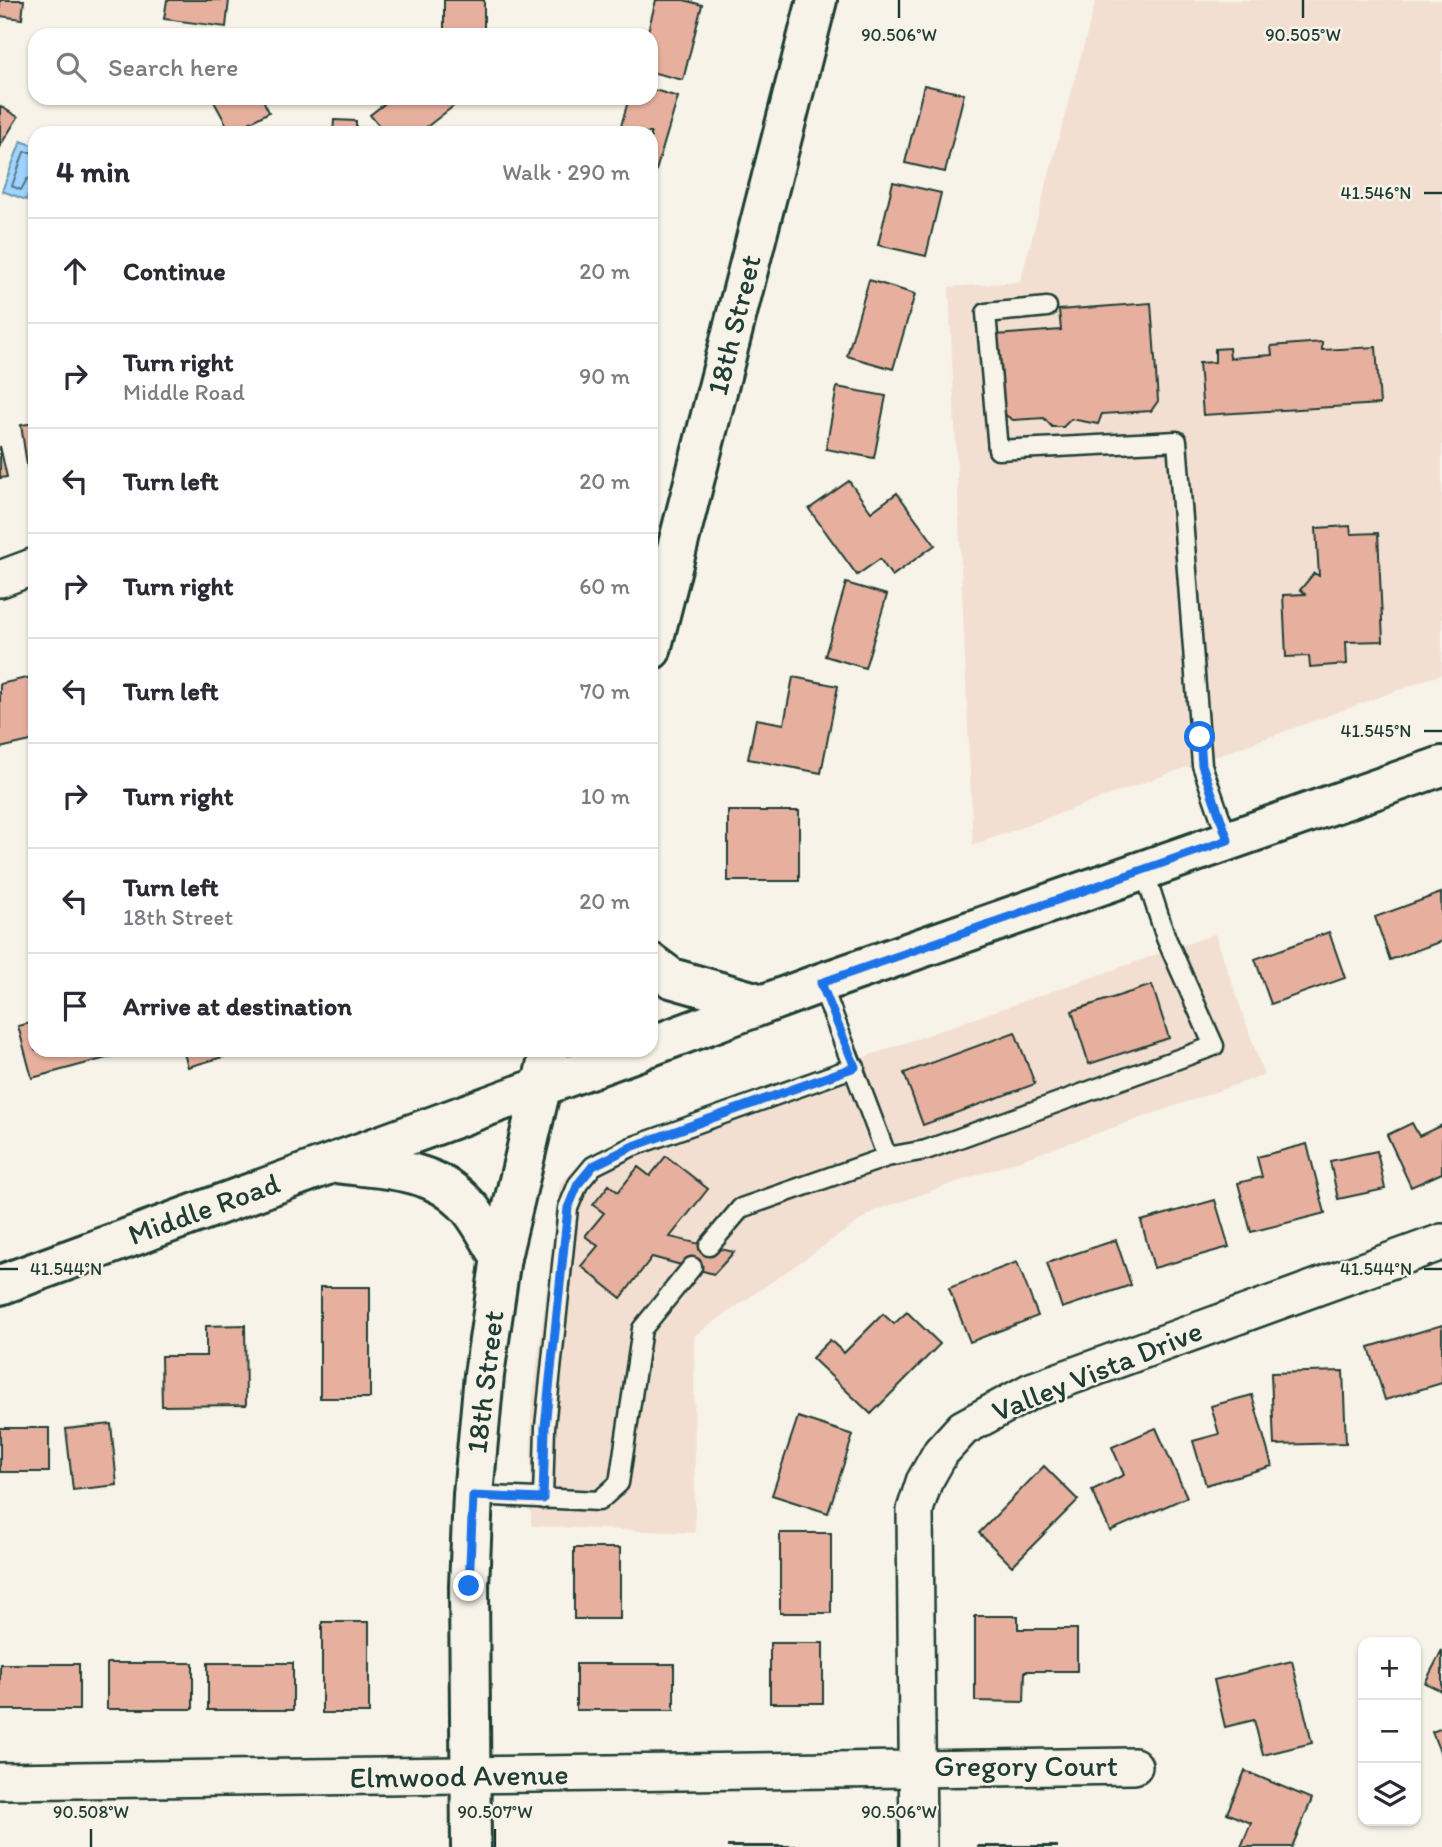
<!DOCTYPE html>
<meta charset="utf-8">
<style>
:root{--surface:#fff;--page:#f7f7f7;--text:#2b2b33;--muted:#7c7c81;--line:#e1e1e2}
body{margin:0;font-family:Itim,sans-serif;background:var(--page);color:var(--text)}
.controls{position:absolute;right:21px;bottom:21px;display:grid;overflow:hidden;border-radius:14px;box-shadow:0 2px 5px #0004}
.controls button{width:63px;height:63px;display:grid;place-items:center;padding:0;border:0;border-bottom:2px solid var(--line);background:var(--surface);color:var(--text);font:35px sans-serif}
.stop{position:absolute;width:21px;height:21px;margin:-16px;border:5px solid #1a73e8;border-radius:50%;background:#fff}
.stop.end{background:#1a73e8;border-color:#fff;box-shadow:0 2px 7px #0008}
.list{margin:0;padding:0;list-style:none}
h2{display:flex;justify-content:space-between;align-items:center;height:91px;margin:0;padding:0 28px;font-size:30px}
h2 small{font-size:23px;font-weight:400;color:var(--muted)}
.list li{display:grid;grid-template-columns:46px 1fr auto;gap:21px;align-items:center;box-sizing:border-box;height:105px;padding:0 28px;border-top:2px solid var(--line)}
.list b{display:block;font-size:26px;white-space:nowrap}
.list p{margin:0;font-size:23px;white-space:nowrap;color:var(--muted)}
.list em{font-size:23px;font-style:normal;color:var(--muted)}
.icon{flex:none;width:38px;height:38px;fill:none;stroke:currentColor;stroke-width:2;stroke-linecap:round;stroke-linejoin:round}
.map{position:relative;flex:none;width:1442px;height:1847px;overflow:hidden}
.search{position:absolute;background:var(--surface);box-shadow:0 2px 5px #0004;left:28px;top:28px;width:630px;height:77px;display:flex;align-items:center;gap:18px;box-sizing:border-box;padding:0 24px;border-radius:21px;color:var(--muted);font-size:26px}
.panel{position:absolute;background:var(--surface);box-shadow:0 2px 5px #0004;left:28px;top:126px;width:630px;height:931px;border-radius:21px}
.map>svg:first-child{display:block}
.built{fill:#f2dfd2}
.water{fill:#a0d3fe;stroke:#6c97ad;stroke-width:2}
.lines{fill:none;stroke-linecap:round;stroke-linejoin:round}
.shore{stroke:#537985;stroke-width:2}
.building{fill:#e7b09e;stroke:#1f3d34;stroke-width:2}
.service-casing{stroke:#1f3d34;stroke-width:23}
.minor-casing{stroke:#1f3d34;stroke-width:40}
.tertiary-casing{stroke:#1f3d34;stroke-width:44}
.secondary-casing{stroke:#1f3d34;stroke-width:44}
.service{stroke:#f7f3e8;stroke-width:18}
.minor{stroke:#f7f3e8;stroke-width:35}
.tertiary{stroke:#f7f3e8;stroke-width:38}
.secondary{stroke:#f7f3e8;stroke-width:38}
.route{stroke:#1a73e8;stroke-width:9}
.ticks{fill:none;stroke:#1f3d34;stroke-width:2.5}
.labels{text-anchor:middle;stroke-width:5;stroke-linejoin:round;paint-order:stroke}
.street-label{font-size:30px;fill:#1f3d34;stroke:#f7f3e8}
.ticks-label{font-size:18px;text-anchor:middle;fill:#1f3d34;stroke:#f7f3e8;stroke-width:5;stroke-linejoin:round;paint-order:stroke}
</style>
<div class="map">
<svg width="1442" height="1847" viewBox="0 0 1442 1847">
<rect width="100%" height="100%" fill="#f7f3e8"/>
<filter id="ink" filterUnits="userSpaceOnUse"><feTurbulence type="fractalNoise" baseFrequency=".0143" numOctaves="2"/><feDisplacementMap in="SourceGraphic" scale="14" xChannelSelector="R" yChannelSelector="G"/><feConvolveMatrix kernelMatrix="1 2 1 2 8 2 1 2 1" color-interpolation-filters="sRGB"/></filter>
<g filter="url(#ink)">
<path class="built" d="M1096,0h346v674l-469,171 -24,-558 71,-5z
M1215,934l49,141 -390,136 -180,125 1,197 -164,-7v-114l29,-229 37,-32z"/>
<path class="water" d="M21,141l14,5v30l-9,24 -24,-9z"/>
<g class="lines">
<path class="shore" d="M35,152h-11l-12,34 9,4 6,-11 8,-2"/>
</g>
<path class="building" d="M0,0h24l-2,19 -22,-3z
M167,0h62l-3,27 -62,-8z
M444,0h40v35h-40z
M656,0h28l18,5 -19,75 -32,-8v-37h-4z
M924,85l40,9 -19,78 -40,-9z
M651,89l27,8 -23,77 -4,-1v-40h-32l10,-35h22z
M212,98h50l7,14 -38,21z
M392,98h65l3,3 -41,32h-34l-15,-18z
M0,106l18,11 -18,29z
M334,120l22,1v12h-23z
M893,182l48,11 -15,63 -48,-11z
M869,280l46,14 -22,75 -46,-13z
M1151,303l7,98 -7,10 -49,3 -4,10 -27,-5 -8,8h-11l-8,-9 -31,2 -12,-8 -6,-77 66,-5 -2,-20z
M1322,342v8l54,-3 4,57 -177,11 -4,-52 16,-1v-13l14,-1 1,10 42,-3 -1,-9z
M837,387l49,9 -12,62 -48,-9z
M35,423v54l-6,1 -8,-53z
M0,446l7,31 -7,1z
M849,481l22,31 26,-19 38,52 -43,31 -12,-17 -23,16 -48,-66z
M1350,526l1,8 27,-1 5,108 -37,1 1,22 -37,3 -1,-11 -23,1 -3,-62 22,-1 -5,-4 14,-17 5,3 -3,-48z
M846,583l41,12 -22,73 -40,-12z
M35,676v64l-35,8v-64z
M793,677l45,9 -17,87 -73,-14 8,-40 28,5z
M728,811h71v70h-71z
M1441,893l1,48 -52,19 -15,-43z
M1329,932l16,46 -74,26 -16,-45z
M1152,985l17,53 -80,26 -17,-53z
M35,1022v28h101l-104,28 -14,-52z
M1015,1032l20,52 -112,41 -19,-52z
M183,1050h64l-59,17z
M1412,1123l7,13 23,-11v48l-31,14 -24,-52z
M1307,1144l18,69 -74,19 -13,-49 24,-6 -5,-20z
M1377,1151l8,38 -47,10 -8,-38z
M666,1156l42,33 -38,48 64,15 -20,22 -62,-17 -31,41 -40,-32 17,-20 -13,-10 19,-23 -11,-8 16,-20 9,7 20,-25 12,9z
M1215,1200l14,47 -75,21 -13,-47z
M1116,1240l15,45 -69,23 -15,-45z
M1017,1262l21,54 -68,26 -21,-54z
M320,1287h50v111h-50z
M907,1312l33,32 -69,70 -59,-56 18,-18 14,13 39,-39 11,10z
M245,1325l1,80 -84,1 -1,-50h45v-30z
M1442,1325v58l-57,17 -16,-53z
M1343,1371l3,72 -72,2 -3,-72z
M1252,1395l20,71 -66,19 -13,-44 26,-7 -8,-28z
M798,1417l55,18 -25,78 -56,-18z
M111,1424l6,61 -44,5 -7,-61z
M0,1428h49v44h-49z
M1156,1428l31,69 -77,34 -18,-41 32,-15 -12,-28z
M1044,1466l34,34 -66,66 -33,-33z
M780,1533h51v80h-51z
M574,1548h46v71h-46z
M975,1616h43v13h59v42h-52l-1,31 -49,-1z
M322,1622h47v91h-47z
M770,1643h53v60h-53z
M1442,1650v41l-17,-8z
M1292,1661l20,82 -49,12 -9,-35 -29,7 -11,-47z
M107,1663h86v46h-86z
M208,1663h85v47h-85z
M0,1664h79v46h-79z
M576,1664h98v46h-98z
M1442,1728v29l-10,-25z
M1245,1771l67,28 -20,48h-51l10,-24 -24,-10z
M728,1846h106v1h-106z
M978,1846h79v1h-79z"/>
<g class="lines">
<g class="service-casing">
<path id="service" d="M1047,307l-61,6 12,137 179,-9 25,324 26,75
M821,983l66,174
M709,1246l32,-38 146,-51 39,-7 288,-104 -48,-108 -22,-68
M473,1495l126,6 20,-18 23,-154 50,-62
M543,1499l2,-72 23,-219 10,-24 15,-18 38,-19 224,-80"/>
</g>
<g class="minor-casing">
<path id="minor" d="M0,579l35,-13
M0,1781l1134,-15
M918,1847l-3,-337 9,-28 17,-30 22,-24 68,-37 411,-149"/>
</g>
<g class="tertiary-casing">
<path id="tertiary" d="M651,650l166,-650
M471,1847l-2,-261 4,-91 11,-120 17,-118 49,-207"/>
</g>
<g class="secondary-casing">
<path id="secondary" d="M651,963l20,15 91,26
M651,1046l170,-63 621,-217
M335,1163c45,6 95,4 129,39 15,14 25,38 37,55
M0,1285l641,-235"/>
</g>
<use href="#service" class="service"/>
<use href="#minor" class="minor"/>
<use href="#tertiary" class="tertiary"/>
<use href="#secondary" class="secondary"/>
</g>
</g>
<g class="lines" filter="url(#ink)">
<path class="route" d="M469,1586l4,-90 70,3 2,-72 23,-219 10,-24 15,-18 38,-19 224,-80 -34,-84 407,-143 -26,-75 -2,-28"/>
</g>
<path class="ticks" d="M899,0v18M1303,0v18M1424,193h18M1424,731h18M0,1269h18M1424,1269h18M91,1829v18M495,1829v18M899,1829v18"/>
<g class="labels">
<g class="street-label">
<text transform="translate(734 325) rotate(-76)" y="10">18th Street</text>
<text transform="translate(204 1209) rotate(-20)" y="10">Middle Road</text>
<text transform="translate(1097 1371) rotate(-22)" y="10">Valley Vista Drive</text>
<text transform="translate(485 1382) rotate(-83)" y="10">18th Street</text>
<text x="1026" y="1776">Gregory Court</text>
<text transform="translate(459 1776) rotate(-1)" y="10">Elmwood Avenue</text>
</g>
</g>
<g class="ticks-label">
<text x="899" y="41">90.506°W</text>
<text x="1303" y="41">90.505°W</text>
<text x="1376" y="199">41.546°N</text>
<text x="1376" y="737">41.545°N</text>
<text x="66" y="1275">41.544°N</text>
<text x="1376" y="1275">41.544°N</text>
<text x="91" y="1818">90.508°W</text>
<text x="495" y="1818">90.507°W</text>
<text x="899" y="1818">90.506°W</text>
</g>
</svg>
<div class="controls">
<button>+</button>
<button>−</button>
<button><svg class="icon" aria-label="layers" viewBox="0 0 24 24"><path d="M12 4l9 5-9 5-9-5zM3 14l9 5 9-5"/></svg></button>
</div>
<div class="stop" style="left:1200px;top:737px"></div>
<div class="stop end" style="left:469px;top:1586px"></div>
<div class="search"><svg class="icon" aria-label="search" viewBox="0 0 24 24"><circle cx="10" cy="10" r="6"/><path d="M15 15l6 6"/></svg>Search here</div>
<section class="panel">
<h2>4 min<small>Walk · 290 m</small></h2>
<ul class="list">
<li><svg class="icon" aria-label="ahead" viewBox="0 0 24 24"><path d="M12 20V5M6 11l6-6 6 6"/></svg><div><b>Continue</b></div><em>20 m</em></li>
<li><svg class="icon" aria-label="right" viewBox="0 0 24 24"><path d="M7 20v-9h11M14 6l5 5-5 5"/></svg><div><b>Turn right</b><p>Middle Road</p></div><em>90 m</em></li>
<li><svg class="icon" aria-label="left" viewBox="0 0 24 24"><path d="M17 20v-9H6M10 6l-5 5 5 5"/></svg><div><b>Turn left</b></div><em>20 m</em></li>
<li><svg class="icon" aria-label="right" viewBox="0 0 24 24"><path d="M7 20v-9h11M14 6l5 5-5 5"/></svg><div><b>Turn right</b></div><em>60 m</em></li>
<li><svg class="icon" aria-label="left" viewBox="0 0 24 24"><path d="M17 20v-9H6M10 6l-5 5 5 5"/></svg><div><b>Turn left</b></div><em>70 m</em></li>
<li><svg class="icon" aria-label="right" viewBox="0 0 24 24"><path d="M7 20v-9h11M14 6l5 5-5 5"/></svg><div><b>Turn right</b></div><em>10 m</em></li>
<li><svg class="icon" aria-label="left" viewBox="0 0 24 24"><path d="M17 20v-9H6M10 6l-5 5 5 5"/></svg><div><b>Turn left</b><p>18th Street</p></div><em>20 m</em></li>
<li><svg class="icon" aria-label="arrive" viewBox="0 0 24 24"><path d="M6 21V4h12l-3 4 3 4H6"/></svg><div><b>Arrive at destination</b></div></li>
</ul>
</section>
</div>
